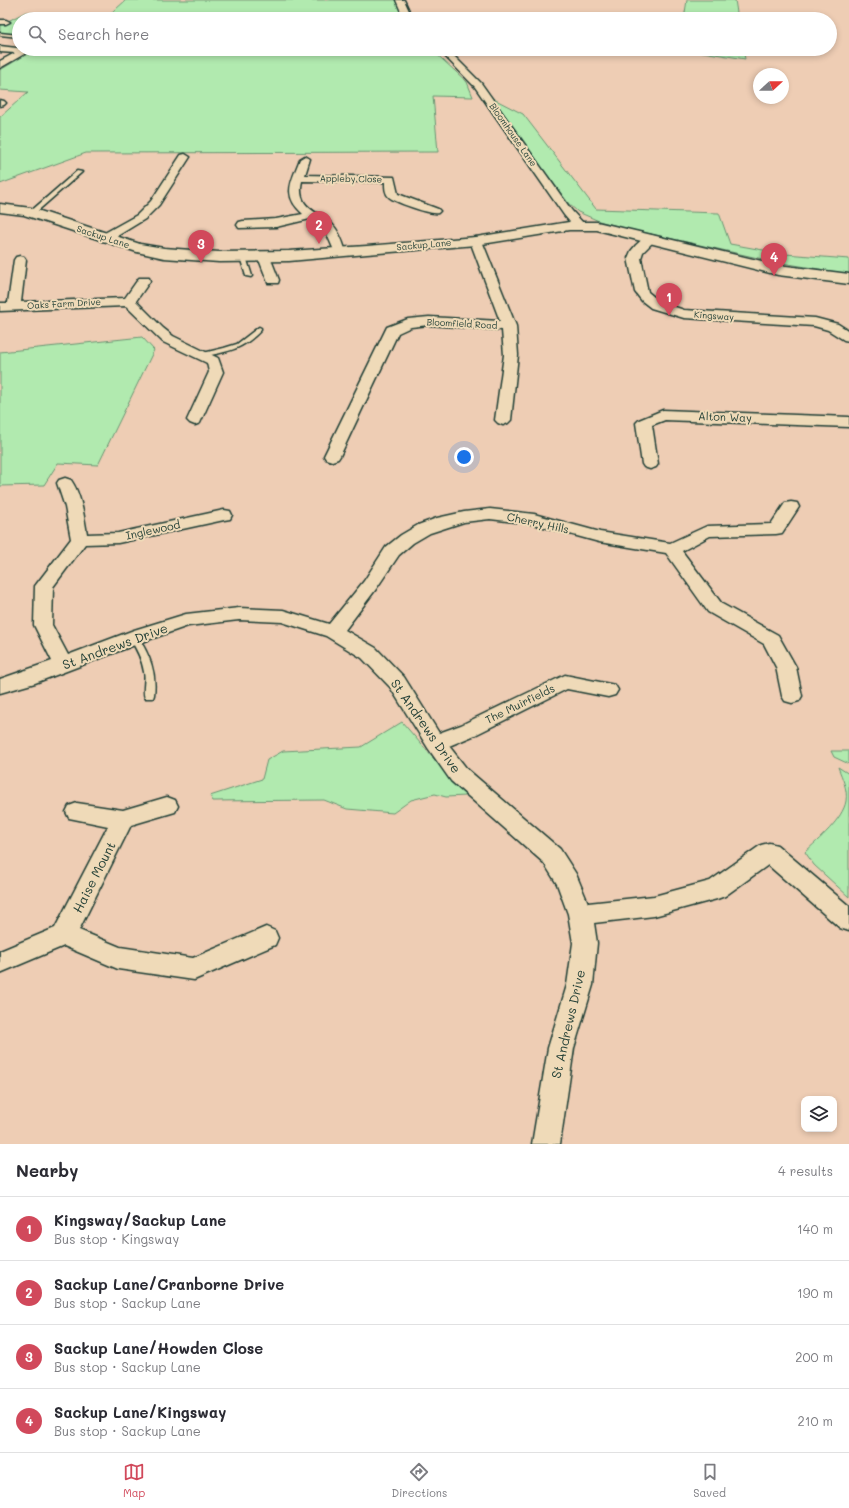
<!DOCTYPE html>
<meta charset="utf-8">
<style>
:root{--surface:#fff;--page:#f2f2f3;--text:#2b2b33;--muted:#7c7c81;--line:#e1e1e2;--accent:#d1495b}
body{margin:0;font-family:Mali,sans-serif;background:var(--page);color:var(--text)}
.controls{position:absolute;right:12px;bottom:12px;display:grid;overflow:hidden;border-radius:8px;box-shadow:0 2px 6px #0003}
.controls button{width:36px;height:36px;display:grid;place-items:center;padding:0;border:0;border-bottom:1px solid var(--line);background:var(--surface);color:var(--text);font:20px sans-serif}
.compass{position:absolute;left:753px;top:68px;width:36px;height:36px;border-radius:50%;background:var(--surface);box-shadow:0 2px 6px #0003;rotate:69deg}
.you{position:absolute;left:464px;top:457px;width:14px;height:14px;margin:-10px;border:3px solid #fff;border-radius:50%;background:#1a73e8;box-shadow:0 0 0 6px #1a73e833}
.badge{display:grid;place-items:center;width:26px;height:26px;border-radius:50%;background:var(--accent);color:#fff;font-size:13px;font-weight:700}
.pin{position:absolute;translate:-50% -33px;filter:drop-shadow(0 1px 2px #0008)}
.pin::after{content:'';position:absolute;top:21px;width:14px;height:12px;background:inherit;clip-path:polygon(0 0,100% 0,50% 100%)}
.list{margin:0;padding:0;list-style:none}
h2{display:flex;justify-content:space-between;align-items:center;height:52px;margin:0;padding:0 16px;font-size:17px}
h2 small{font-size:13px;font-weight:400;color:var(--muted)}
.list li{display:grid;grid-template-columns:26px 1fr auto;gap:12px;align-items:center;box-sizing:border-box;height:64px;padding:0 16px;border-top:1px solid var(--line)}
.list b{display:block;font-size:15px;white-space:nowrap}
.list p{margin:0;font-size:13px;white-space:nowrap;color:var(--muted)}
.list em{font-size:13px;font-style:normal;color:var(--muted)}
.icon{flex:none;width:22px;height:22px;fill:none;stroke:currentColor;stroke-width:2;stroke-linecap:round;stroke-linejoin:round}
.map{position:relative;flex:none;width:849px;height:1144px;overflow:hidden}
.search{position:absolute;background:var(--surface);box-shadow:0 2px 6px #0003;left:12px;right:12px;top:12px;height:44px;display:flex;align-items:center;gap:10px;box-sizing:border-box;padding:0 14px;border-radius:22px;color:var(--muted);font-size:15px}
.sheet{height:308px;background:var(--surface)}
nav{display:flex;justify-content:space-around;align-items:center;box-sizing:border-box;height:56px;border-top:1px solid var(--line);background:var(--surface);font-size:11px;color:var(--muted)}
nav a{display:grid;justify-items:center;gap:2px}
nav .on{color:var(--accent)}
.map>svg:first-child{display:block}
.green{fill:#b1eaaf;stroke:#689472}
.lines{fill:none;stroke-linecap:round;stroke-linejoin:round}
.service-casing{stroke:#1f3d34;stroke-width:3}
.minor-casing{stroke:#1f3d34;stroke-width:3}
.tertiary-casing{stroke:#1f3d34;stroke-width:3}
.service{fill:#efdab8;fill-rule:evenodd}
.minor{fill:#efdab8;fill-rule:evenodd}
.tertiary{fill:#efdab8;fill-rule:evenodd}
.labels{text-anchor:middle;stroke-width:4;stroke-linejoin:round;paint-order:stroke}
.far-street-label{font-size:9px;fill:#1f3d34;stroke:#efdab8}
.street-label{font-size:11px;fill:#1f3d34;stroke:#efdab8}
.near-street-label{font-size:13px;fill:#1f3d34;stroke:#efdab8}
</style>
<div class="map">
<svg width="849" height="1144" viewBox="0 0 849 1144">
<rect width="100%" height="100%" fill="#eecdb4"/>
<filter id="ink" filterUnits="userSpaceOnUse"><feTurbulence type="fractalNoise" baseFrequency=".025" numOctaves="2"/><feDisplacementMap in="SourceGraphic" scale="8" xChannelSelector="R" yChannelSelector="G"/><feConvolveMatrix kernelMatrix="1 2 1 2 8 2 1 2 1" color-interpolation-filters="sRGB"/></filter>
<g filter="url(#ink)">
<path class="green" d="M126,0h272l4,19h-383v17l-19,-2v-9l26,-13 79,7z
M687,0h48l3,19h-54z
M36,49h395l36,33 6,15 -40,-1 5,56 -352,1 -86,31v-67l28,-25 -28,-2v-20z
M685,49h58l2,10z
M490,97l33,17 73,95 123,4 11,31 55,10 64,5v15l-73,-12 -148,-33 -29,-8 -21,-9 -9,-8z
M142,337l12,13 -56,115 -40,-2 -14,22 -44,1v-134z
M402,722l64,74 -20,1 -11,-3 -24,6 -18,13 -46,-4 -23,-9 -111,1 -3,-5 52,-17 5,-19 16,-9 78,-4z
M831,751h18v13l-15,-7z
M838,767l11,7v123l-35,-32 -9,-13c13,-12 38,-33 41,-51 2,-12 -4,-23 -8,-34z"/>
<g class="lines">
<g class="service-casing">
<path id="service" d="M0,33l19,2v2l-19,-2z
M24,49h7l-9,3 -2,-1z
M77,171l5,1 -48,42h-4v-2z
M243,255l3,2 6,19 -1,1 -5,-1 -6,-19z
M259,327l2,1v2c-18,20 -35,22 -60,27l-4,-2 2,-1 25,-6 13,-4z
M134,634l3,1c12,19 20,37 17,60l-1,3h-8c-3,-7 1,-18 -1,-26 -2,-13 -8,-24 -15,-35z"/>
</g>
<g class="minor-casing">
<path id="minor" d="M396,0h8l6,13 5,6h-9l-4,-5z
M0,20h6l4,2 -4,2h-6z
M0,46l25,3 1,4 -26,15v-7l15,-8 -15,-1z
M438,49h9l34,34 91,128 13,14 -2,3h-8l-11,-13 -89,-128z
M0,100l4,1 2,2 -2,2 -4,1z
M185,154l5,3 -31,48 -14,14 -36,22h-8l-2,-3 2,-3 36,-20 14,-14 30,-46z
M305,156l5,3 -5,16 89,2 4,17 40,15 2,2 -2,2c-7,2 -44,-11 -49,-16 -4,-4 -4,-9 -4,-15l-83,-1c-6,27 14,29 30,43 7,7 11,18 14,28l-2,3h-8l-10,-23 -16,-13 -34,8 -37,1 -2,-3 2,-3 4,-1 33,-2 27,-5c-22,-19 -11,-33 -3,-55z
M650,235l4,1 2,3 -13,13 -2,6 7,34 12,10 24,8 131,8 23,6 11,7v10l-5,-1 -16,-10 -14,-4 -130,-8 -33,-10 -9,-7 -7,-9 -7,-34 3,-7 5,-6 10,-9z
M476,237l4,1 2,3 34,85 2,29 -7,65 -3,3 -5,2 -5,-2 -3,-3 9,-65 -2,-25 -73,-5 -18,2 -13,6 -58,123 -2,3 -6,2 -6,-2 -2,-3 63,-129 21,-8 21,-2 71,4 -30,-80 2,-3z
M264,253l4,1 2,3 9,23 -1,3h-10l-1,-3 -9,-23 2,-3z
M20,256l4,1 2,3 -5,42 104,-4 14,-20h10l1,3 -14,20 27,27 10,8 45,22 5,14 -23,51 -5,2 -5,-2 -3,-3 22,-48 -2,-9 -44,-21 -37,-36 -126,5v-8h8l6,-43 2,-3z
M663,410l186,7v10l-184,-7 -13,5 6,39 -2,3 -6,2 -6,-2 -2,-3 -6,-41 3,-3z
M65,478l6,2c10,14 13,36 16,54l31,-1 106,-23 6,1 2,4 -2,4 -6,1 -106,23 -33,1 -32,43 -1,38 16,30 66,-25 52,-16 53,-6 44,2 46,14 35,-43 22,-34 15,-12 17,-10 19,-7 27,-6 26,-3 44,5 66,18 70,11 37,-17 64,-2 14,-21 6,-1 6,1 2,4 -17,26 -6,1 -66,2 -28,15 40,53 56,31 18,32 6,29 -3,5 -7,2 -7,-2 -3,-5 -6,-29 -12,-23 -56,-32 -42,-59 -67,-11 -66,-18 -43,-5 -26,3 -34,11 -17,10 -14,12 -23,34 -31,41 31,18 28,29 35,56 22,-8 104,-50 50,10 3,5 -3,5 -7,2 -41,-8 -92,46 -26,11 18,23 93,80 16,25 12,29 66,-7 56,-15 51,-36 8,-2 8,2 72,61v25l-9,-3 -72,-63 -43,31 -8,3 -63,17 -60,7 3,20 -4,42 -19,63 -14,96h-28l16,-96 19,-63 6,-42 -5,-29 -11,-30 -13,-21 -93,-82 -23,-33 -38,-61 -28,-29 -36,-22 -44,-14 -43,-2 -51,6 -40,14 -113,43 -35,10v-14l52,-18 -18,-36 1,-39 36,-47 -6,-32 -8,-24 2,-3z
M167,797l8,3 3,6 -3,6 -44,13 -52,105 41,17 73,11 73,-31 9,4 3,7 -3,7 -81,35 -76,-11 -54,-23 -64,27v-22l55,-23 53,-102 -39,-8 -3,-6 3,-6 8,-3 46,7z"/>
</g>
<g class="tertiary-casing">
<path id="tertiary" d="M0,204l31,4 109,36 24,4 55,4 70,-1 78,-5 109,-9 93,-15h28l181,43 71,9v10l-71,-9 -181,-45h-28l-93,15 -109,9 -78,7 -70,1 -55,-4 -27,-6 -113,-37 -24,-3z"/>
</g>
<use href="#service" class="service"/>
<use href="#minor" class="minor"/>
<use href="#tertiary" class="tertiary"/>
</g>
</g>
<g class="labels">
<g class="far-street-label">
<text transform="translate(513 135) rotate(55)" y="3">Bloomhouse Lane</text>
<text transform="translate(351 179) rotate(1)" y="3">Appleby Close</text>
<text transform="translate(103 237) rotate(18)" y="3">Sackup Lane</text>
<text transform="translate(424 245) rotate(-5)" y="3">Sackup Lane</text>
<text transform="translate(64 304) rotate(-3)" y="3">Oaks Farm Drive</text>
<text transform="translate(714 316) rotate(4)" y="3">Kingsway</text>
<text transform="translate(462 324) rotate(3)" y="3">Bloomfield Road</text>
</g>
<g class="street-label">
<text transform="translate(725 417) rotate(2)" y="4">Alton Way</text>
<text transform="translate(538 523) rotate(12)" y="4">Cherry Hills</text>
<text transform="translate(153 530) rotate(-12)" y="4">Inglewood</text>
<text transform="translate(520 704) rotate(-26)" y="4">The Muirfields</text>
</g>
<g class="near-street-label">
<text transform="translate(115 646) rotate(-20)" y="5">St Andrews Drive</text>
<text transform="translate(426 726) rotate(55)" y="5">St Andrews Drive</text>
<text transform="translate(94 877) rotate(-63)" y="5">Haise Mount</text>
<text transform="translate(568 1024) rotate(-77)" y="5">St Andrews Drive</text>
</g>
</g>
</svg>
<div class="controls">
<button><svg class="icon" aria-label="layers" viewBox="0 0 24 24"><path d="M12 4l9 5-9 5-9-5zM3 14l9 5 9-5"/></svg></button>
</div>
<svg class="compass" viewBox="-18 -18 36 36"><path d="M0-13l5 13h-10z" fill="#e53935"/><path d="M0 13l5-13h-10z" fill="#7c7c81"/></svg>
<div class="you"></div>
<div class="pin badge" style="left:669px;top:316px">1</div>
<div class="pin badge" style="left:319px;top:244px">2</div>
<div class="pin badge" style="left:201px;top:263px">3</div>
<div class="pin badge" style="left:774px;top:276px">4</div>
<div class="search"><svg class="icon" aria-label="search" viewBox="0 0 24 24"><circle cx="10" cy="10" r="6"/><path d="M15 15l6 6"/></svg>Search here</div>
</div>
<section class="sheet">
<h2>Nearby<small>4 results</small></h2>
<ul class="list">
<li><span class="badge">1</span><div><b>Kingsway/Sackup Lane</b><p>Bus stop · Kingsway</p></div><em>140 m</em></li>
<li><span class="badge">2</span><div><b>Sackup Lane/Cranborne Drive</b><p>Bus stop · Sackup Lane</p></div><em>190 m</em></li>
<li><span class="badge">3</span><div><b>Sackup Lane/Howden Close</b><p>Bus stop · Sackup Lane</p></div><em>200 m</em></li>
<li><span class="badge">4</span><div><b>Sackup Lane/Kingsway</b><p>Bus stop · Sackup Lane</p></div><em>210 m</em></li>
</ul>
</section>
<nav>
<a class="on"><svg class="icon" aria-label="map" viewBox="0 0 24 24"><path d="M3 6l6-2 6 2 6-2v14l-6 2-6-2-6 2zM9 4v14M15 6v14"/></svg>Map</a>
<a><svg class="icon" aria-label="directions" viewBox="0 0 24 24"><path d="M12 3l9 9-9 9-9-9zM9 14v-3h6M13 9l2 2-2 2"/></svg>Directions</a>
<a><svg class="icon" aria-label="saved" viewBox="0 0 24 24"><path d="M7 4h10v16l-5-4-5 4z"/></svg>Saved</a>
</nav>
